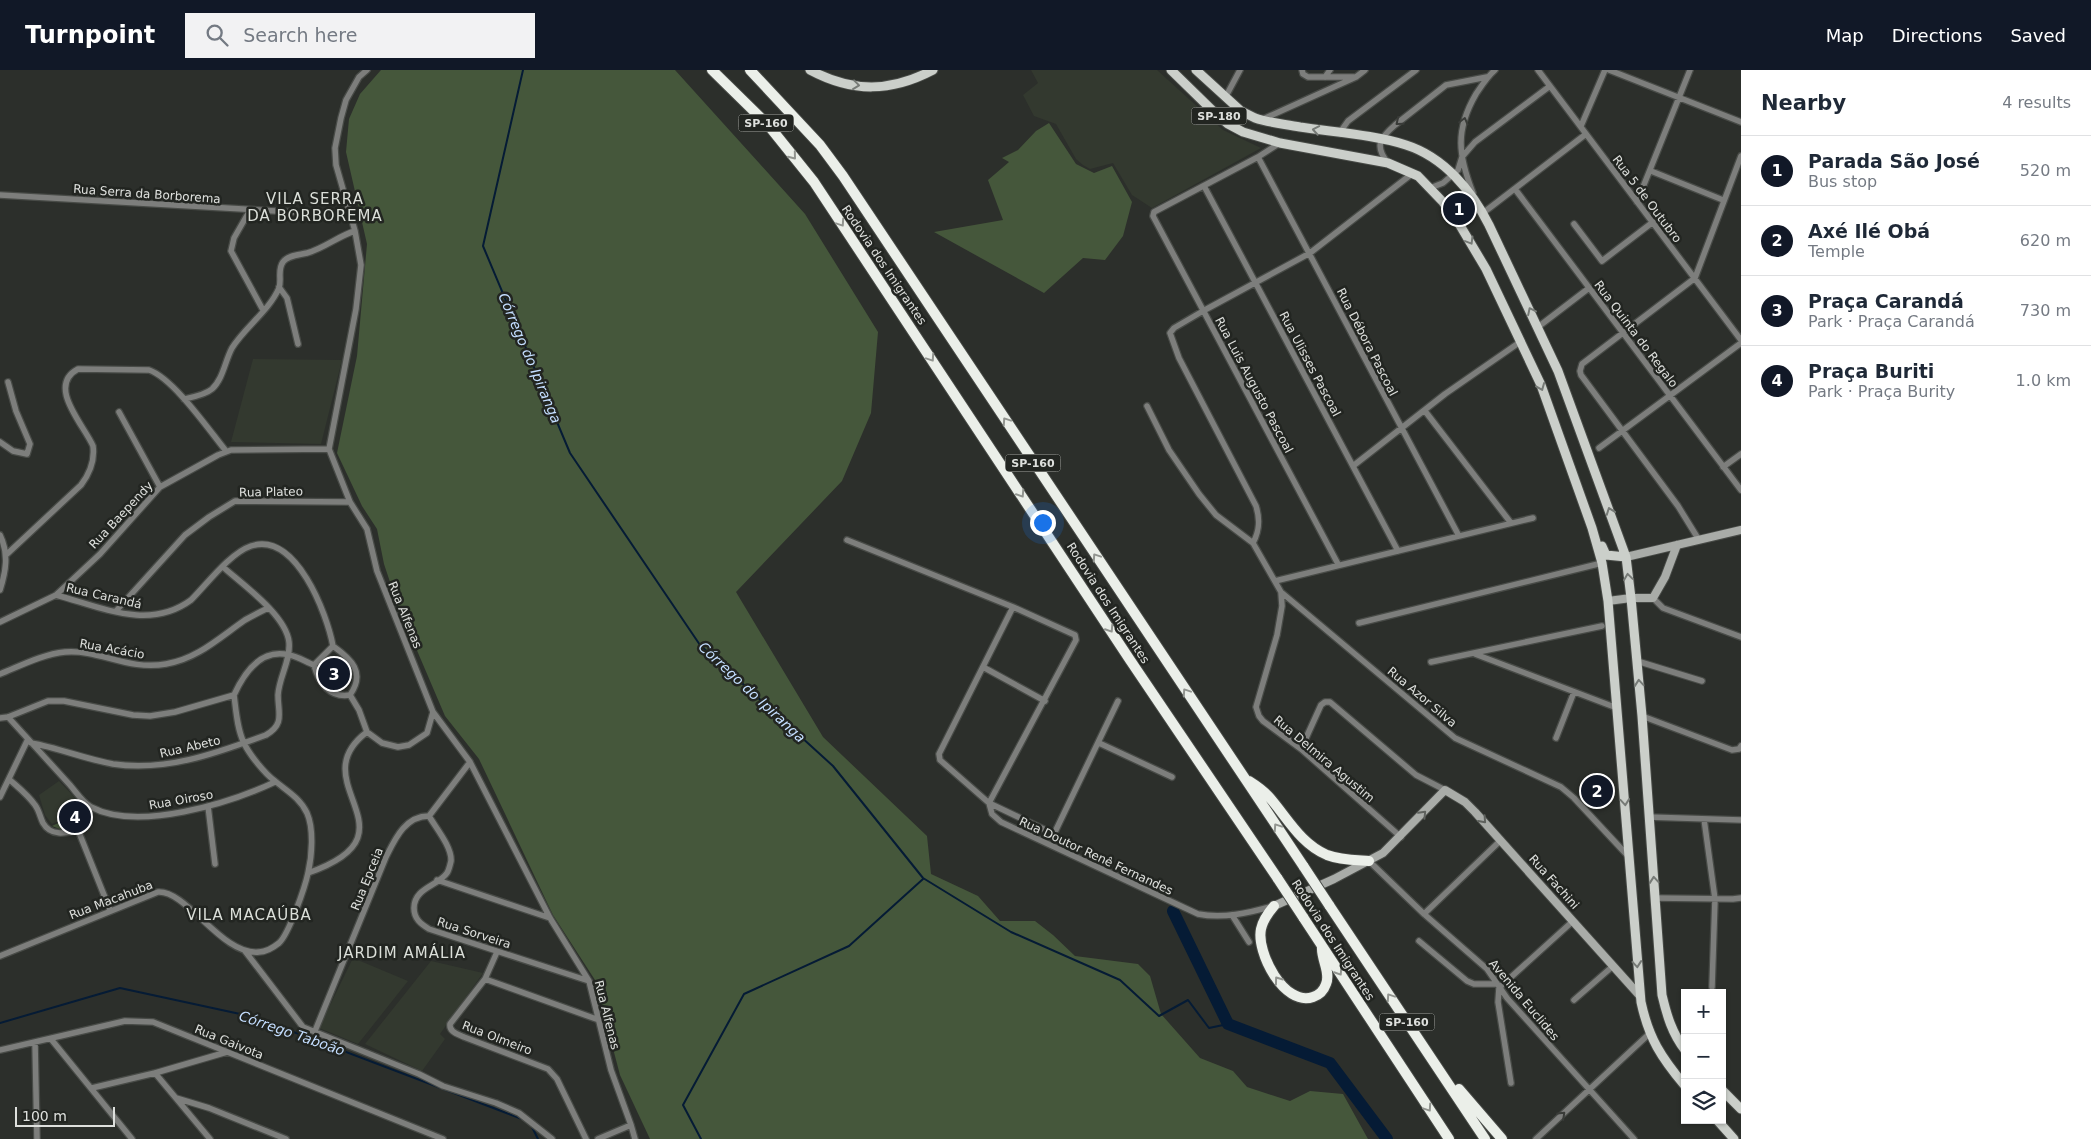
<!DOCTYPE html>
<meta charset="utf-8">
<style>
:root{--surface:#fff;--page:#f2f2f3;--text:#1f2937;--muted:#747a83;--line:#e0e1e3;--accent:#111827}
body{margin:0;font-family:"DejaVu Sans",sans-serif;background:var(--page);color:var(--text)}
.controls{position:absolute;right:15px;bottom:15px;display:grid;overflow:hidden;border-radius:0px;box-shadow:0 1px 4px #0004}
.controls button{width:45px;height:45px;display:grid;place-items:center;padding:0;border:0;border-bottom:1px solid var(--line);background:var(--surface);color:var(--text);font:25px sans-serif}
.scale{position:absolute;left:15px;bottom:12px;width:100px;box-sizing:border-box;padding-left:5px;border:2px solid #dee0dd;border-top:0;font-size:14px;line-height:18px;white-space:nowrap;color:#dee0dd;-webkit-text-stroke:4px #222521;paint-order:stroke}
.you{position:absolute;left:1042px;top:452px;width:18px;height:18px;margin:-12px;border:4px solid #fff;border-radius:50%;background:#1a73e8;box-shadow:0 0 0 8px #1a73e833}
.badge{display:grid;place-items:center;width:32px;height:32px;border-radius:50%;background:var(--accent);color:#fff;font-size:16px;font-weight:700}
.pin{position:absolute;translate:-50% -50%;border:2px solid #fff;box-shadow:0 1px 5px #0006}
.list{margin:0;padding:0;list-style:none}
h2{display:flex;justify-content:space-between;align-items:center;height:65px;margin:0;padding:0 20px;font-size:21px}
h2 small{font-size:16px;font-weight:400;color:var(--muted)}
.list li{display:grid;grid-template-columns:32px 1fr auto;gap:15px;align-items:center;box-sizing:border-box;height:70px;padding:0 20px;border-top:1px solid var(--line)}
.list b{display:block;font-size:19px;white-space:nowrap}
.list p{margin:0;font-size:16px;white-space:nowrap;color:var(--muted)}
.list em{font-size:16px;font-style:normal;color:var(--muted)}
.icon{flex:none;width:28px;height:28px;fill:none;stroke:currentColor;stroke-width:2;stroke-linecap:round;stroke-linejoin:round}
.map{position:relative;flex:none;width:1741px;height:1069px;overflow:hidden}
header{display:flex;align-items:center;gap:30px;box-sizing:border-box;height:70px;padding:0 25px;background:var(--accent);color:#fff}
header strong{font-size:24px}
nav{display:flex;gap:28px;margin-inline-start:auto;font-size:18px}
.search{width:350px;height:45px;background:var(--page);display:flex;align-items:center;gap:12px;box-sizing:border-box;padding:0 18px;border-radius:0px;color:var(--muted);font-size:19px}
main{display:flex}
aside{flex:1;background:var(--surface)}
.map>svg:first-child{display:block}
.built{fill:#33392f}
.green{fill:#45573b}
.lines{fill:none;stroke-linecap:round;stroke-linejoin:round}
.stream{stroke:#051b35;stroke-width:2}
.river{stroke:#051b35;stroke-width:12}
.street-casing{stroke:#484b47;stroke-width:8}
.secondary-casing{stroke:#484b47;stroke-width:10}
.primary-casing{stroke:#484b47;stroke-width:11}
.highway-casing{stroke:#484b47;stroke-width:12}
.street{stroke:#7d7e7c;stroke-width:5.5}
.secondary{stroke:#a9aca8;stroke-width:8}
.primary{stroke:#cbcfca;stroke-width:9}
.highway{stroke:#ebefe9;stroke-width:10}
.highway-bridge-casing{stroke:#484b47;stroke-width:12;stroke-linecap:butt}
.highway-bridge{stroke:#ebefe9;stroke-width:10}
.oneway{stroke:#767a76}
.oneway2{stroke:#393b38}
.oneway3{stroke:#91948f}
.oneway4{stroke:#5f625e}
.labels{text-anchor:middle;stroke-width:5;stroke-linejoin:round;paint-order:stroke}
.shield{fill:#222521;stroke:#a6a8a5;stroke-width:1}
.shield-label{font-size:11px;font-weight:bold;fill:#dee0dd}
.street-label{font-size:12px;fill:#dee0dd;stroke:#222521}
.water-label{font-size:14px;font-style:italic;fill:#c4deff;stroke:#222521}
.quarter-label{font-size:15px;letter-spacing:1px;fill:#dbdfd9;stroke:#222521}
</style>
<header>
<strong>Turnpoint</strong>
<div class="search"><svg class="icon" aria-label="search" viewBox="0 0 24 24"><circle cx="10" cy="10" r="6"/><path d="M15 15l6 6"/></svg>Search here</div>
<nav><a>Map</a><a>Directions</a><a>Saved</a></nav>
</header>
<main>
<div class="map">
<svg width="1741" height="1069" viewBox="0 0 1741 1069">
<rect width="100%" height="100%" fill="#2c2f2b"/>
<path class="built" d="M1031,0h126l66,60 38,18 -109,60 -20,-13 -19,-32 -23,6 -7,-4 -7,-6 -20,-35 -22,-8 -11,-21 15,-12z
M253,289l89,1 -21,84 -90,-2z
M59,711l23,24 -3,5 -11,7 -16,7 -7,-9 -6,-20z
M353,888l55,23 -50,63 -39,-16z
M431,891l52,12 -43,61 5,5 -23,32 -57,-27z"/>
<path class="green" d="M381,0h294l130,144 73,118 -7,81 -29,68 -106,111 87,145 104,99 4,38 47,22 22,25h35l18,14 22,21 63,8 12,12 11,38 39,44 33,13 14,16 43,14 20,-10 33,3 25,45h-718l-30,-64 -25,-95 -42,-65 -74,-156 -34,-43 -47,-110 -14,-42 -7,-35 -15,-23 -25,-53 20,-97 10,-112 -21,-92 3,-33 11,-25z
M1049,53l27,41 18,9 18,-7 20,36 -9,34 -18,24 -22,-2 -39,35 -110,-61 69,-12 -15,-40 21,-18 -7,-4 16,-8 18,-19z
M337,588l13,20 -5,10 -10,4 -12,-12 -3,-10 12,-11z
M81,742l-4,15 -12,4 -13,-5z"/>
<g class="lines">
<path class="stream" d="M523,0l-40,176 87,207 130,192 133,121 90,112 88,54 109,48 39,36 29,-16 21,28 19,-4
M0,953l120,-35 134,29 268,102
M531,1055l7,14
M701,1069l-18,-34 61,-111 105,-48 74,-67"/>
<path class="river" d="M1173,841l55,113 102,39 57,76"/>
<g class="street-casing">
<path id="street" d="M367,0l-8,7 -13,23 -5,18 -6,30 1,17 19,66 6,34 -5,44 -27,140 21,53 17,27 10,42 56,141 37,50 80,156 39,63 22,89 20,55 4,14
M1302,0l1,4 5,3h46
M1538,0l203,270
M1609,0l132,52
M1325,7l5,-7
M1225,28l15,-28
M1261,50l95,-43 9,-7
M1581,56l24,-56
M1341,64l2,-6 5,-7 68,-51
M1280,73l-22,14 -104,55 -1,4 185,348
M1258,87l201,379
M1388,93c-14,-17 -8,-25 7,-38l51,-40 41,-8
M1651,101l72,29
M1204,116l194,365
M1430,118l13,-5 15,-13 4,-13 13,-15 75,-56
M1515,119l226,301
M1473,123c-15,-38 -18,-63 3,-99 6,-9 11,-17 19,-24
M0,125l293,17
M1637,132l53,-132
M250,140l-16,28 -3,13 32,59
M1483,143l103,-79
M1574,154l28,37 51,-39
M279,217l8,11 11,46
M1538,257l51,-39
M184,329c9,-2 21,-4 28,-10 11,-10 13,-28 20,-41 13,-21 37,-37 47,-60 3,-8 -2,-18 4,-26 5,-7 16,-7 24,-9 18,-5 31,-17 48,-22
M1147,336l22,44 30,44 17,21 37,28 28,49 1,14 -5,29 -21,72 3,9 4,5 38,28 100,88
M1425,341l86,112
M119,342l41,75
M0,372l13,9 14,3 3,-10 -14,-33 -8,-29
M1599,378l142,-105
M1353,396l92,-72 75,-52
M1723,397l18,-13
M0,465c9,19 6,36 0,55
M847,470l166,67 62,28 1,5 -87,163
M1699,470l-21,-34 -97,-131 -1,-4 2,-7 113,-86 46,-122
M1253,473c7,-13 7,-24 3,-37l-77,-148 -9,-25 4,-5 29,-17 107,-58 103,-80
M6,485l75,-70c9,-12 14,-24 12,-39 -9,-21 -47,-60 -15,-77l71,1c24,8 60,60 77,81
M1275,511l258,-63
M1281,522l174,146 106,49 13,11 55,59
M56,525c45,12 93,36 135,5 16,-16 39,-47 60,-54 45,-15 76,68 82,100
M1653,528l10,10 78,29
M1013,537l-74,147 1,6 49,43 3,11 9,8 197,92c25,5 50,-1 75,-8
M116,541l69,-76 24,-18 26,-16 115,1
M0,552l56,-27 44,-41 60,-67 58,-32 13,-5 98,-1
M1359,553l243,-60
M333,576c18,13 33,26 17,49 -20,3 -31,-11 -36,-30z
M1475,584l142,54
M1637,591l65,20
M1431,592l171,-36
M983,597l62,34
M0,604c20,-8 43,-20 65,-22 34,-3 63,19 101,12 31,-5 53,-26 79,-44 7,-4 15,-8 23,-12
M350,625l9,15 8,22 15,11 16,4 11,-2 18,-12 6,-21
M1642,646l90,34 7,-1 2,-3
M8,647c21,23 41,45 62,68 6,7 13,18 21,22 47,25 139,-4 184,-25
M0,648l8,-1 40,-16h16l69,14 17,1 25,-4 59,-17
M1556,668l18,-46
M31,673c28,5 54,16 82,21 53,8 104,-11 153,-29 19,-11 12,-22 12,-40 1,-18 13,-35 11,-53 -3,-27 -47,-58 -66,-75
M1099,673l73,34
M1301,679l20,-44 4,-3h5l86,73 29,15
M10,710c9,8 18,15 25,25 4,5 5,12 8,18 8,14 23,10 35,7l11,-23
M0,727l28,-58
M989,733l65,31 64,-133
M208,736l7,58
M429,746c7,12 23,31 22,45 -1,4 -2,9 -4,12 -9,13 -33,15 -33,35 0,11 7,16 15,21l160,52
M1648,747l93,3
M1704,749l11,80 -3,88
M78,760l32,80
M1369,791l55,53 63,55 20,29 127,141
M308,803c115,-40 -9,-90 59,-141
M437,810l113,38
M1655,828l78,1 8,-1
M1424,844l77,-74
M1232,845l17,27
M1419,871l48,40 7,3h22
M245,881l58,76 116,47 24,12 53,17 23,10 33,26
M497,882l-12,27 -35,45c-1,8 8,10 14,13l84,32 9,10 29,60
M0,886l158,-64c29,-2 64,64 101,60 7,0 15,-5 20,-9 10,-9 26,-56 29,-70 4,-17 6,-44 -1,-60 -7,-15 -20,-22 -32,-32 -10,-7 -26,-27 -31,-38 -7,-14 -8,-33 -10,-48 10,-22 27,-47 55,-40 8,1 17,7 25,10
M485,909l114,41
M1574,930l39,-34
M315,961l71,-174c9,-18 19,-41 43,-41l41,-54
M51,969l81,100
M35,972l2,97
M0,980l125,-29 28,1 290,117
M155,1003l55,66
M1511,1013l-13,-81 1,-14 74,-67
M92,1018l63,-15 72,-21
M176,1028l33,10 77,31
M598,1069l33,-14
M1536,1069l113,-105"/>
</g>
<g class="secondary-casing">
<path id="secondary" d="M1626,487l115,-27
M1608,531l23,-3h22l12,-21 12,-32
M1274,836l60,-27 49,-26 62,-63 20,12 10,10 165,184"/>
</g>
<g class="primary-casing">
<path id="primary" d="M810,0c43,23 81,22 123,0
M1171,0l43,42 14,12 15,8 37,11 108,20 30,13 25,26 15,20 28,47 55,116 51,143 10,35 6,38 33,401c8,37 20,55 44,84
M1196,0l45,41 14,7c14,5 30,6 45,9 32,5 76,8 106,18 38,12 66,46 83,80l69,146 68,186 5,41 11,118 20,279c5,21 10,38 23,55
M1602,476l4,9 20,2
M1722,1020l19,19
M1717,1050l17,19"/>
</g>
<g class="highway-casing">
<path id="highway" d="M712,0l57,56 45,56 316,478 148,219
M750,0l70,75 23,31 461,691
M1249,711c8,5 15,10 21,17 18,21 31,46 57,57 13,5 28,5 42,6
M1329,835l156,234
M1274,836c-6,7 -11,14 -13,23 -5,23 23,78 52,68 6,-2 11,-7 13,-13 5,-12 -5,-24 -4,-37
M1303,847l146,222
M1459,1019l43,50"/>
</g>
<use href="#street" class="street"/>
<use href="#secondary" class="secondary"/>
<use href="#primary" class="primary"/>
<use href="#highway" class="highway"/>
<g class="highway-bridge-casing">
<path id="highway-bridge" d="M1304,797l25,38
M1278,809l25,38"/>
</g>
<use href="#highway-bridge" class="highway-bridge"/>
</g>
<defs><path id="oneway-chevron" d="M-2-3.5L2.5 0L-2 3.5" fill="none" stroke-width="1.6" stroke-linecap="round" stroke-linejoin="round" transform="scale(1.25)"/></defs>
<g class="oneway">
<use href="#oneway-chevron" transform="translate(856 15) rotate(7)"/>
<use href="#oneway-chevron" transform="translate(1316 60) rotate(-170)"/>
<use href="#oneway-chevron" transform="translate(1470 171) rotate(59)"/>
<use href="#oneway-chevron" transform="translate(1531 241) rotate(-116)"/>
<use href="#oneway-chevron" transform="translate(1541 317) rotate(68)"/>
<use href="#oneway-chevron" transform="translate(1610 441) rotate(-110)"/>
<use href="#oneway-chevron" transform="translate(1628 507) rotate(-98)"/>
<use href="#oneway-chevron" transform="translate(1639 613) rotate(-95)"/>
<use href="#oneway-chevron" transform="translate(1625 732) rotate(85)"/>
<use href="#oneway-chevron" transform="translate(1654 810) rotate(-95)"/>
<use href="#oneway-chevron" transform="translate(1637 894) rotate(85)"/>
</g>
<g class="oneway2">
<use href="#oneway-chevron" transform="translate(1464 51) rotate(-75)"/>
<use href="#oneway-chevron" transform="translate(1399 52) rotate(141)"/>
<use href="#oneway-chevron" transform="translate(1562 1045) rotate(-43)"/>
</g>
<g class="oneway3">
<use href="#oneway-chevron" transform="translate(793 86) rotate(51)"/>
<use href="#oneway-chevron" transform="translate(841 153) rotate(56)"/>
<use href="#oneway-chevron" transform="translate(931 288) rotate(56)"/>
<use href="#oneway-chevron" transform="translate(1006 351) rotate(-124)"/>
<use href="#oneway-chevron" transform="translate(1021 424) rotate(57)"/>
<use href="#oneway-chevron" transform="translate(1096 487) rotate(-124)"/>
<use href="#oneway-chevron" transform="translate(1110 559) rotate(57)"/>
<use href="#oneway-chevron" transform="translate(1186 622) rotate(-124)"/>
<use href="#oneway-chevron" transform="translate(1277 757) rotate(-124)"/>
<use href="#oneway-chevron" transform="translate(1339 902) rotate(57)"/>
<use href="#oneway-chevron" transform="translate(1278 910) rotate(-126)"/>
<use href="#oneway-chevron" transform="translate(1390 927) rotate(-124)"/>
<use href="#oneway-chevron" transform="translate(1428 1038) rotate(56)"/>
</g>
<g class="oneway4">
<use href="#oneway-chevron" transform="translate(1423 744) rotate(-46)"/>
<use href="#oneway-chevron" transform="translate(1483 750) rotate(48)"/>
</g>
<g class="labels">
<g class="shield">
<rect x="1191.5" y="37.5" width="55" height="17" rx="4"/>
<rect x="738.5" y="44.5" width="55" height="17" rx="4"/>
<rect x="1005.5" y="384.5" width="55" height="17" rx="4"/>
<rect x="1379.5" y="943.5" width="55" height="17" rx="4"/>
</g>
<g class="shield-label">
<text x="1219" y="50">SP-180</text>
<text x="766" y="57">SP-160</text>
<text x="1033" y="397">SP-160</text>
<text x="1407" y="956">SP-160</text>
</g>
<g class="street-label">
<text transform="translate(147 124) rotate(4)" y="4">Rua Serra da Borborema</text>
<text transform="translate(1647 129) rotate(53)" y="4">Rua 5 de Outubro</text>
<text transform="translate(884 195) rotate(56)" y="4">Rodovia dos Imigrantes</text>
<text transform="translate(1636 264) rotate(53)" y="4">Rua Quinta do Regalo</text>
<text transform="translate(1367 272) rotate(63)" y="4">Rua Débora Pascoal</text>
<text transform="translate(1310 294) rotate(62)" y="4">Rua Ulisses Pascoal</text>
<text transform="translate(1254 315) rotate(62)" y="4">Rua Luis Augusto Pascoal</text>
<text transform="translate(271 422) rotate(-1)" y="4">Rua Plateo</text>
<text transform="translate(121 445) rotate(-47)" y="4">Rua Baependy</text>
<text transform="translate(104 526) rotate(13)" y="4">Rua Carandá</text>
<text transform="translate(1108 533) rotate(57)" y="4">Rodovia dos Imigrantes</text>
<text transform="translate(405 545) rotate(68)" y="4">Rua Alfenas</text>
<text transform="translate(112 579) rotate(10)" y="4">Rua Acácio</text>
<text transform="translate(1422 627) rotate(40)" y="4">Rua Azor Silva</text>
<text transform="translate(190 677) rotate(-13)" y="4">Rua Abeto</text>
<text transform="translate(1324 689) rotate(40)" y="4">Rua Delmira Agustim</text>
<text transform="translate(181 730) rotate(-10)" y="4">Rua Oiroso</text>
<text transform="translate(1096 786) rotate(25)" y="4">Rua Doutor Renê Fernandes</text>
<text transform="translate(367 809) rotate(-68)" y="4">Rua Epceia</text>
<text transform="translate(1554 812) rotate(48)" y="4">Rua Fachini</text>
<text transform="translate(111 830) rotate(-21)" y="4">Rua Macahuba</text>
<text transform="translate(474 863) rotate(18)" y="4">Rua Sorveira</text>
<text transform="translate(1333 870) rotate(57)" y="4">Rodovia dos Imigrantes</text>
<text transform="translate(1524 930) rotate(50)" y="4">Avenida Euclides</text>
<text transform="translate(607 945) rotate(76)" y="4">Rua Alfenas</text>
<text transform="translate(497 968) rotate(21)" y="4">Rua Olmeiro</text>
<text transform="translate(229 972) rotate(22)" y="4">Rua Gaivota</text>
</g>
<g class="water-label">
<text transform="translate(530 288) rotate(67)" y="5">Córrego do Ipiranga</text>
<text transform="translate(752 622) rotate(43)" y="5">Córrego do Ipiranga</text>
<text transform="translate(292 963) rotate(19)" y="5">Córrego Taboão</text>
</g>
<g class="quarter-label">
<text x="315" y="134">VILA SERRA<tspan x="315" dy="17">DA BORBOREMA</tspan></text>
<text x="249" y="850">VILA MACAÚBA</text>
<text x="402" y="888">JARDIM AMÁLIA</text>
</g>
</g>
</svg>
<div class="controls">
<button>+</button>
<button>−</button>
<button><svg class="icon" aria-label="layers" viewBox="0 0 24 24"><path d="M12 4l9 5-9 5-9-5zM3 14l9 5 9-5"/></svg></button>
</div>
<div class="scale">100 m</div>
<div class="you"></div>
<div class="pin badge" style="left:1459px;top:139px">1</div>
<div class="pin badge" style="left:1597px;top:721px">2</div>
<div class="pin badge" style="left:334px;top:604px">3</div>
<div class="pin badge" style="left:75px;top:747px">4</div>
</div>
<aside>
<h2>Nearby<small>4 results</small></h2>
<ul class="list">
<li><span class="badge">1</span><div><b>Parada São José</b><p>Bus stop</p></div><em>520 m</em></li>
<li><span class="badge">2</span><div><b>Axé Ilé Obá</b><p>Temple</p></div><em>620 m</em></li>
<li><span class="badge">3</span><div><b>Praça Carandá</b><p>Park · Praça Carandá</p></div><em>730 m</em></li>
<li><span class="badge">4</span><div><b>Praça Buriti</b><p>Park · Praça Burity</p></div><em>1.0 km</em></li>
</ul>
</aside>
</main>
